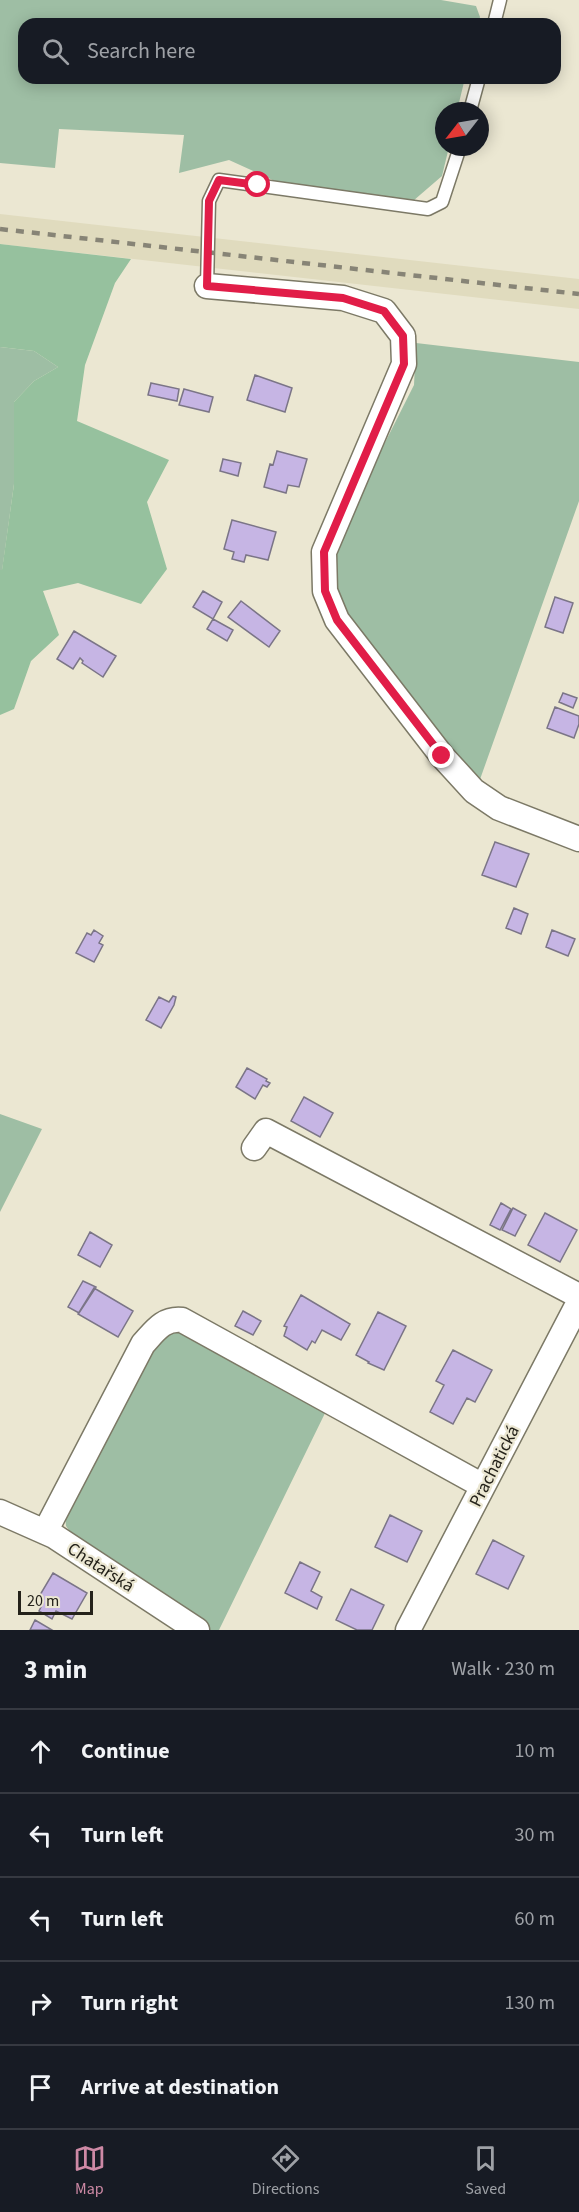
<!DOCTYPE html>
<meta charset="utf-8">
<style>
:root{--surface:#171b24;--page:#242831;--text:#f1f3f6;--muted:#9ea1a6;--line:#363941;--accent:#cd89a5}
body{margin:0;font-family:"Source Sans 3",sans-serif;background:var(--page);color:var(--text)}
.compass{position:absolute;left:435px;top:102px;width:54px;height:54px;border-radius:50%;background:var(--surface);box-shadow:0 3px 15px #0003;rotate:239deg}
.scale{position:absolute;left:18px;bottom:15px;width:75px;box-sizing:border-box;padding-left:6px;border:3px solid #24221a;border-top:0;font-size:16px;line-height:21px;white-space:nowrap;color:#24221a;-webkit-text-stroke:4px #ebe7d2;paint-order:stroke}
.stop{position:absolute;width:18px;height:18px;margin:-14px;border:4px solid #e11d48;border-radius:50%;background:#fff}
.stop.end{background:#e11d48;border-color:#fff;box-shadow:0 2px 6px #0008}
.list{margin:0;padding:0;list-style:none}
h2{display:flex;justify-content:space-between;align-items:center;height:78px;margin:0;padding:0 24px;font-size:26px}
h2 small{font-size:20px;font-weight:400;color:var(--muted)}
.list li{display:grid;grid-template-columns:39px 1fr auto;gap:18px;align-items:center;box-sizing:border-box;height:84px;padding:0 24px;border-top:2px solid var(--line)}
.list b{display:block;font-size:22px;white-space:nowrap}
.list em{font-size:20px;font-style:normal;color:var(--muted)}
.icon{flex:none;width:33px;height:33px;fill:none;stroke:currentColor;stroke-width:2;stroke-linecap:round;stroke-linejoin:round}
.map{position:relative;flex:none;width:579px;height:1630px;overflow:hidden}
.search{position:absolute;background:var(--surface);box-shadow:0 3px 15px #0003;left:18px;right:18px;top:18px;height:66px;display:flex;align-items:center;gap:15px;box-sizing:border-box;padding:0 21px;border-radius:18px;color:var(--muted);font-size:22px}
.sheet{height:498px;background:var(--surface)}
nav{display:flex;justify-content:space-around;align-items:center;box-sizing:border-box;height:84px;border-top:2px solid var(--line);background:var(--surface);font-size:16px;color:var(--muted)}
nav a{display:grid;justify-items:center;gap:3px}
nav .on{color:var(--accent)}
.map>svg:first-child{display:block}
.built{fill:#e0dbbe}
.green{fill:#9ebea4}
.forest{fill:#96c19e}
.building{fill:#c6b5e4;stroke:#7b7587;stroke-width:1.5}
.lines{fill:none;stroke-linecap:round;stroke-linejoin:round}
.service-casing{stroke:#7c7966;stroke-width:15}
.minor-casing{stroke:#7c7966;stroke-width:27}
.service{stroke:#fff;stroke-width:12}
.minor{stroke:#fff;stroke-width:24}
.rail{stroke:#878476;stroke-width:4.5;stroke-dasharray:8 8;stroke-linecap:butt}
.route{stroke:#e11d48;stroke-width:8}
.labels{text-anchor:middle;stroke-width:4.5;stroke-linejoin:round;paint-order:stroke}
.street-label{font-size:18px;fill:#24221a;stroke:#ebe7d2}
</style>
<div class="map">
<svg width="579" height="1630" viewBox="0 0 579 1630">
<rect width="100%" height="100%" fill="#ebe7d2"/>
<path class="built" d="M0,214l579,65v30l-579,-65z"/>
<path class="green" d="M0,0h441l35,6 4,11 -2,7h-454v54h441l-8,33h-13v36h5l-7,29 -29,25 -114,-9 -70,-32 -50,13 5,-38 -125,-6 -4,39 -55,-5z
M416,343l163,19v139l-101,284 -136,-173 -9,-29v-37l81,-161z
M0,347l34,4 24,16 -24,14 -20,21v82l-12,87 -2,-1z
M0,1114l42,15 -42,83z
M182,1330l146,77 -109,223h-9l-137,-94 -7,-10 -1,-12 95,-178z"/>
<path class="forest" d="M0,244l131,15 -16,24 -30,82 -8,56 92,39 -22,42 20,67 -26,35 -63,-21 -35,8 16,44 -28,26 -17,48 -14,6v-145h2l12,-86v-82l20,-21 24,-14 -24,-16 -34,-4z"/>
<path class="building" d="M255,375l37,13 -7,24 -38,-12z
M151,383l28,6 -2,12 -29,-6z
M184,389l29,8 -4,15 -30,-7z
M277,451l30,8 -8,28 -11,-2 -2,8 -22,-6 6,-23 3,1z
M223,459l18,4 -3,13 -18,-5z
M232,520l44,12 -8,28 -22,-5 -2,7 -12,-3 2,-7 -10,-3z
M203,591l19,11 -9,17 -20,-12z
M555,597l18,6 -10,30 -18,-6z
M241,601l39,30 -11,16 -41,-30z
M213,619l20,11 -6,11 -20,-12z
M74,631l42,25 -13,21 -21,-14 1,-2 -3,-3 -7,11 -16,-10z
M563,693l14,5 -4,10 -14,-6z
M555,707l24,9v8l-5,14 -27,-10z
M495,842l34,12 -13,33 -34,-12z
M514,908l14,6 -7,20 -15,-6z
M94,930l9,6 -4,7 4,2 -9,17 -18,-9 11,-20 4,2z
M552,930l23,9 -7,17 -22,-9z
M173,996l3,1 -2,8 -13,23 -15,-8 13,-23 10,5z
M247,1068l20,11 -1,2 4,2 -3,4 -4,-2 -8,14 -19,-12z
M304,1097l29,16 -13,24 -29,-16z
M501,1203l10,6 -11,21 -10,-5z
M513,1208l13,7 -11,21 -13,-6z
M545,1213l32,17 -17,32 -32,-17z
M90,1232l22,13 -12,22 -22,-12z
M83,1281l13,6 -17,26 -11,-6z
M94,1288l39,23 -15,26 -40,-23z
M301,1295l49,29 -9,16 -19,-10 -7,13 -3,-2 -5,9 -23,-14 3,-9 -3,-1z
M243,1311l18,10 -8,14 -18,-9z
M378,1312l28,14 -22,44 -16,-7 1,-1 -13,-7z
M453,1350l39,20 -17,32 -8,-4 -14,26 -23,-12 14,-27 -8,-4z
M390,1515l32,16 -15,31 -32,-15z
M493,1540l31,16 -16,33 -32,-15z
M300,1562l20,10 -9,19 11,6 -5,12 -32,-16z
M53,1573l34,20 -15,26 -16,-8 -4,8 -13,-8 4,-8 -6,-3z
M351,1589l33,16 -12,25h-15l-21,-10z
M35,1620l17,10h-22z"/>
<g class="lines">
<g class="service-casing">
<path id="service" d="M494,24l6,-24
M470,111l9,-33
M207,286l2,-85 10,-21 209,29 14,-7 18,-55"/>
</g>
<g class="minor-casing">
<path id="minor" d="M207,286l136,12 41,13 19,25 1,28 -80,188 1,39 12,29 105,136 32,35 25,17 80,31
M254,1148l12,-17 313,165
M0,1512l54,24 143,94
M45,1532l98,-188c12,-13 20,-26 39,-24l301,166
M408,1630l171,-328"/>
</g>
<use href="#service" class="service"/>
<use href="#minor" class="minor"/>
<path class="rail" d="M0,229l579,65"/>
</g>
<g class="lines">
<path class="route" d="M258,185l-39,-5 -10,21 -2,85 136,12 41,13 19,25 1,28 -80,188 1,39 12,29 105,136"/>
</g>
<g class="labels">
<g class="street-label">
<text transform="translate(494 1466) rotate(-63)" y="6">Prachatická</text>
<text transform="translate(101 1567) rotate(33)" y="6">Chatařská</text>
</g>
</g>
</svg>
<svg class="compass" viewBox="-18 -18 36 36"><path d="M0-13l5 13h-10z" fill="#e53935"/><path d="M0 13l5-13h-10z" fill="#9ea1a6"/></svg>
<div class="scale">20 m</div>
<div class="stop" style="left:258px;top:185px"></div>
<div class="stop end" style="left:442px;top:756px"></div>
<div class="search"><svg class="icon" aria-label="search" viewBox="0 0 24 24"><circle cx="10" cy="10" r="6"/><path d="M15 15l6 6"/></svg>Search here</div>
</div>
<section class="sheet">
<h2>3 min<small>Walk · 230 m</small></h2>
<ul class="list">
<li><svg class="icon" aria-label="ahead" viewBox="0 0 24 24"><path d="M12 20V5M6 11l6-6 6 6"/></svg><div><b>Continue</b></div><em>10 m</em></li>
<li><svg class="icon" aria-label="left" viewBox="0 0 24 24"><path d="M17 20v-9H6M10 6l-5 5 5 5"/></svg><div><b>Turn left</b></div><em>30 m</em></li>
<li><svg class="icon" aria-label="left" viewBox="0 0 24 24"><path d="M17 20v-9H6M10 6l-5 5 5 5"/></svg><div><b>Turn left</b></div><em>60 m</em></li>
<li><svg class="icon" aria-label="right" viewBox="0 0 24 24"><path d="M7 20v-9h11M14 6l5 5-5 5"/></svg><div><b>Turn right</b></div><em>130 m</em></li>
<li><svg class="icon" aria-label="arrive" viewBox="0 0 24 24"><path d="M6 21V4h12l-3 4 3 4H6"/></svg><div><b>Arrive at destination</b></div></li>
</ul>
</section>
<nav>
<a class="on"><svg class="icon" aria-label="map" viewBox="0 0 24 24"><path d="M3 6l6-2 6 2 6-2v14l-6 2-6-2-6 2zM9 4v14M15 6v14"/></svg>Map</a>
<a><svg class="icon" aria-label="directions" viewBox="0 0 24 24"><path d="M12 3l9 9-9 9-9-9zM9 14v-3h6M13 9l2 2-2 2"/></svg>Directions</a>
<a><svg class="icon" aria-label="saved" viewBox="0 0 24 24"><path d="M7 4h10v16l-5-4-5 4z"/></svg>Saved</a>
</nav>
